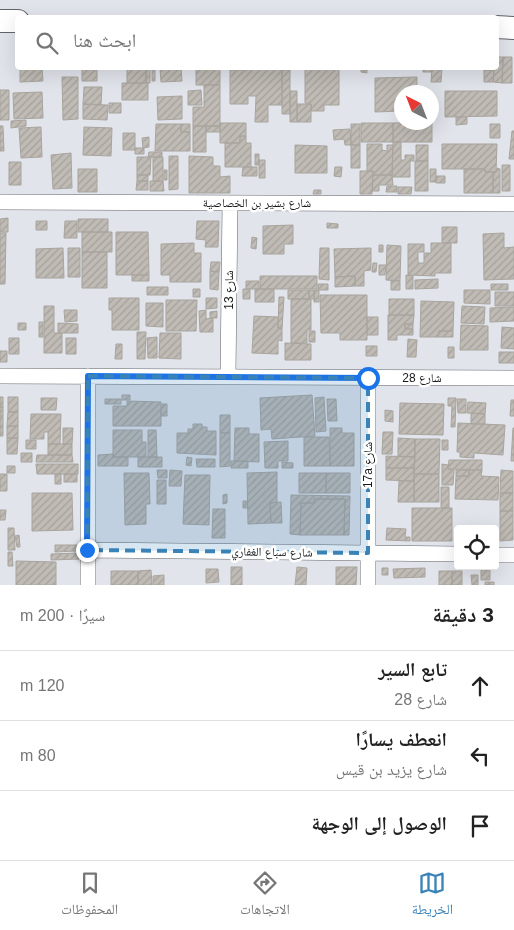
<!DOCTYPE html>
<html lang="ar">
<meta charset="utf-8">
<style>
:root{--surface:#fff;--page:#f2f2f2;--text:#222;--muted:#767676;--line:#e0e0e0;--accent:#3a83b7}
body{margin:0;font-family:Helvetica,"Noto Naskh Arabic",sans-serif;background:var(--page);color:var(--text);direction:rtl}
.controls{position:absolute;right:15px;bottom:15px;display:grid;overflow:hidden;border-radius:5px;box-shadow:0 5px 20px #0002}
.controls button{width:45px;height:45px;display:grid;place-items:center;padding:0;border:0;border-bottom:1px solid var(--line);background:var(--surface);color:var(--text);font:25px sans-serif}
.compass{position:absolute;left:394px;top:85px;width:45px;height:45px;border-radius:50%;background:var(--surface);box-shadow:0 5px 20px #0002;rotate:318deg}
.stop{position:absolute;width:15px;height:15px;margin:-11px;border:4px solid #1a73e8;border-radius:50%;background:#fff}
.stop.end{background:#1a73e8;border-color:#fff;box-shadow:0 1px 5px #0008}
.list{margin:0;padding:0;list-style:none}
h2{display:flex;justify-content:space-between;align-items:center;height:65px;margin:0;padding:0 20px;font-size:21px}
h2 small{font-size:16px;font-weight:400;color:var(--muted)}
.list li{display:grid;grid-template-columns:32px 1fr auto;gap:15px;align-items:center;box-sizing:border-box;height:70px;padding:0 20px;border-top:1px solid var(--line)}
.list b{display:block;font-size:19px;white-space:nowrap}
.list p{margin:0;font-size:16px;white-space:nowrap;color:var(--muted)}
.list em{font-size:16px;font-style:normal;color:var(--muted)}
.icon{flex:none;width:28px;height:28px;fill:none;stroke:currentColor;stroke-width:2;stroke-linecap:round;stroke-linejoin:round}
.map{position:relative;flex:none;width:514px;height:585px;overflow:hidden;direction:ltr}
.search{position:absolute;background:var(--surface);box-shadow:0 5px 20px #0002;left:15px;right:15px;top:15px;height:55px;display:flex;align-items:center;gap:12px;box-sizing:border-box;padding:0 18px;border-radius:5px;color:var(--muted);font-size:19px}
.sheet{height:275px;background:var(--surface)}
nav{display:flex;justify-content:space-around;align-items:center;box-sizing:border-box;height:70px;border-top:1px solid var(--line);background:var(--surface);font-size:14px;color:var(--muted)}
nav a{display:grid;justify-items:center;gap:2px}
nav .on{color:var(--accent)}
.map>svg:first-child{display:block}
.building{fill:url(#building-hatch);stroke:#a9a49e}
.lines{fill:none;stroke-linecap:round;stroke-linejoin:round}
.street-casing{stroke:#61656a;stroke-width:16}
.primary-casing{stroke:#61656a;stroke-width:24}
.street{stroke:#fff;stroke-width:15}
.primary{stroke:#fff;stroke-width:22}
.route{stroke:#1a73e8;stroke-width:6}
.marked{fill:#3a83b7;fill-opacity:0.2;stroke:#3a83b7;stroke-width:4;stroke-dasharray:10 6;stroke-linejoin:round}
.labels{text-anchor:middle;stroke-width:5;stroke-linejoin:round;paint-order:stroke}
.street-label{font-size:12px;fill:#151719;stroke:#fff}
</style>
<div class="map">
<svg width="514" height="585" viewBox="0 0 514 585">
<defs>
<pattern id="building-hatch" width="6" height="6" patternUnits="userSpaceOnUse" patternTransform="scale(1.25)"><rect width="6" height="6" fill="#c0bbb5"/><path d="M-1 1l2-2M0 6l6-6M5 7l2-2" fill="none" stroke="#a4a09b"/></pattern>
</defs>
<rect width="100%" height="100%" fill="#e1e4eb"/>
<path class="building" d="M496,57h7l-1,26 -9,-1 1,-12h-10v-2h12z
M503,57h9v26h-10z
M20,68h22l1,13 -23,1z
M82,68h15v13h-15z
M127,68h19v15h-19z
M146,68h4v15h-4z
M152,68h3v13h-3z
M160,68h21l1,13 -21,1z
M196,68h24v17h-24z
M248,68h34v37h-14v17h-13l1,-26h-8v8h-18v-34h18z
M305,68h34v37h-15v6h-13v-7l-6,-1z
M361,68h6v5l-6,-1z
M423,68h9v4h-9z
M432,68h10l-1,14h-10z
M282,70h8v44h-8z
M484,70h10l-1,12h-9z
M62,77h16v42l-15,1z
M417,77v15h-15v19l-27,1v-34z
M122,83h26v17h-26z
M204,85h16v41h-27v-19h11z
M84,87h18l-1,18 -18,-1z
M0,90h9v30h-9z
M201,90l1,15h-14v-14z
M290,91h7v31h-7z
M445,91h52v25l-52,1z
M42,92l1,26 -29,1 -1,-26z
M182,96v23l-24,1 -1,-23z
M109,103h12v10h-12z
M83,104l25,1 -1,15 -24,-1z
M297,104h14v18h-14z
M456,117h11v7l-11,1z
M26,120v6l-15,2v-7z
M432,122v20h-39v-19z
M220,123h26v13h-6v7h-20z
M361,123h32v19h-32z
M156,124h25v8h9v19h-35z
M181,124h9v8h-9z
M351,124h9v21h-9z
M490,124h10v14h-10z
M0,126h3l1,25h-4z
M193,126h13v26h-13z
M206,126h14v6h-14z
M41,127l1,30 -21,1 -2,-30z
M84,127l28,1 -1,28 -28,-1z
M350,129l1,16h-6l-1,-6 -10,1 -1,-10z
M512,131h2v28h-5z
M123,133h12v17h-12z
M240,136h6v7h5v24h-26v-24h15z
M149,137v10l-6,1 -1,-10z
M393,142h8v18h4v-5h9v6h-4v16h-18z
M367,144h15v6l5,1v-6h6l-1,30h-19v-4h-6z
M442,144h55l-1,28h-11v-3h-43z
M295,145l32,1v27h-32z
M351,145h9v23h-9z
M416,145h12v16h-12z
M135,148h9v6h-9z
M149,152h13v5h-14z
M71,153l1,35 -19,1 -2,-34z
M255,154h4v11h-4z
M169,156h9v33l-9,1z
M189,156l24,1v9h7v11l10,-1v17h-41z
M137,157h14l-1,18h-13z
M153,157h10v24h-10z
M259,160h6v18h-6z
M415,161h13v30h-13z
M9,162h12v23h-12z
M502,165h8v26h-8z
M243,167h14v9h-15z
M335,167h7l-1,10 -7,-1z
M497,168l3,1v24h-7v-21h3z
M78,169h19v23h-19z
M430,169h6v13h-6z
M464,169h21v3h8v21h-29z
M164,170h3v10h-3z
M360,171h13l-1,23h-12z
M137,175h11v6h-11z
M373,175h19l1,10h-14v6h-7z
M436,176h9v7h-9z
M137,181h11v9h-12z
M150,181h13l1,10h-14z
M387,186h10v6h-11z
M398,187h14l-1,7h-13z
M314,190h7v4h-8z
M8,218v14h-8v-13z
M78,219h30v13h-30z
M36,221h11v9h-11z
M65,221h12v17h-13z
M197,221h22l-1,26h-13l1,-7 -10,-1z
M327,223l11,1v4h-11z
M293,225v19h-9v10h-21v-28z
M442,227h15v16h-15z
M82,232h30v20h-30z
M116,232h32l1,43h-33z
M0,233h6l-1,51h-5z
M504,233v15l10,-1v32l-30,1 -1,-46z
M252,237l5,1 -1,11 -5,-1z
M194,243v10h7v29h-31v-7h-9v-31z
M431,243h20v30h-16v3l-27,-1v-31h16v8h-6v11h6v-10h7z
M379,245h4v7h-4z
M387,245l14,1 -1,35 -14,-1z
M63,248l1,30h-28v-29z
M68,248h12v29h-12z
M320,248h9v32l-10,-1z
M371,248v22l-7,1v15h-9v-10l-20,1 -1,-28z
M82,252h25v36h-25z
M211,262h9l-1,10 -9,-1z
M373,263h4l-1,9h-4z
M379,265h7l-1,10h-6z
M210,271l9,1 -1,18 -8,-1z
M132,275h17v6h-17z
M406,275l7,1v13h-7z
M260,276h57v13h-57z
M355,276v10l-20,1v-10z
M438,279v9l-23,1v-9z
M391,280l9,1v9h-9z
M246,281h13v8h-13z
M318,284h10v6h-10z
M491,284h17v6h-17z
M147,287h21v8h-21z
M193,289h7v8h-7z
M243,289h7v10h-7z
M255,289h19v13h-19z
M288,290h21v9h-21z
M309,290h5v9h-5z
M314,290h5v12h-5z
M464,290h26v14l-26,-1z
M495,292h19v14h-19z
M320,295h47v45h-27v-7h-19z
M279,297h5l-2,32 -4,-1z
M109,298h30v32h-27v-20h-3z
M206,298h11v10l-11,1z
M291,299h20v31h-4v13h-16z
M389,299h25v16h-25z
M166,300h31l-1,31h-30z
M421,301l33,1 -1,29h-14l-1,6h-18z
M146,303h17v24l-17,-1z
M44,306h10v27h8v20h-18z
M462,306l23,1 -1,17 -23,-1z
M514,307v14l-24,1v-14z
M64,310h13v11l-12,1z
M206,310v9l7,-1v14h-13l-1,-21z
M217,311v7h-7v-6z
M388,315h26l-1,9h-8v5h8v6h-16v5h-9z
M254,316l24,1v11l4,1v12l-4,-1v14l-26,-1z
M367,317h11v18h-11z
M39,322h4v15h-4z
M18,323h8v7h-8z
M58,323l20,1v9h-20z
M405,324h8v5h-8z
M461,325l27,1v24h-28z
M502,327l12,1v21l-13,-1z
M309,331h6v11h-6z
M439,331h14v6h-15z
M137,332h9l-1,27h-8z
M160,333h21v26l-22,-1z
M157,337v21h-9l-1,-20z
M9,338h10v16h-10z
M66,338h10v16h-10z
M408,339l9,1 -1,17h-9z
M285,343l26,1v16h-26z
M116,344h6v15h-7z
M366,346h11v10h-11z
M448,347h6v11h-6z
M0,351h7v11h-7z
M499,352h15v11h-15z
M122,395h8v5h-8z
M312,395l3,41 -43,3 -1,-10 -10,1 -1,-32z
M0,397h3v10h-3z
M8,397h10v15h-10z
M324,397l2,34 -10,1 -1,-34z
M41,398h16l-1,12h-15z
M448,398h8l-1,29h-4l1,-21h-4z
M105,399h16v5h-16z
M327,399h9l1,22h-9z
M457,399h9v14h-8z
M511,400h3v16h-4z
M127,401l34,1v24h-48v-20h14z
M468,402l18,1 -1,11 -18,-1z
M400,403l44,1 -1,31 -44,-1z
M162,404h5v12h-6z
M0,407h3v9h-3z
M385,410l8,1v11l-8,-1z
M8,412h10v14h-11z
M471,413l14,1v10h-14z
M31,414h30l-1,30h-12v-12h-4v7h-14z
M220,415h10v18h-10z
M0,416h3v11h-3z
M458,423l47,2 -2,30 -29,-2v5l-14,-1v-5h-3z
M193,424h9v3h5v4h9v24l-39,-2v-20h11v-4h5z
M7,426h11v12h-11z
M0,427h3v9h-3z
M63,428h10l-1,16h-9z
M235,428h14v6h10v28l-25,-1z
M330,428h12v5h12v33h-24z
M513,428h1v33h-3z
M113,430h29v12h4v15h-33z
M148,430h8l1,27h-9z
M383,432h10l-1,22h-10z
M220,433h10v33l-10,1z
M304,437h25l1,29h-26z
M7,438h11l-1,16h-10z
M398,438l17,1v18l-17,-1z
M415,439h25l-1,35h-25z
M26,440h10v9h-10z
M442,440h6v10h-6z
M288,441v20h-10v7h-13l-1,-26z
M48,444h24v11h-24z
M21,453h11v9h-11z
M113,454v3h15v9h-30v-11z
M37,455h35l1,7h-37z
M386,456l29,1 -1,11h-28z
M138,457h24v10h-24z
M187,457l5,1 -1,8 -5,-1z
M196,459h19v8h-18z
M449,460h33v10l-34,-1z
M231,461h17v7h-17z
M282,462l11,1v5h-11z
M36,464h42v10h-41z
M442,464l6,1v4l6,1 -1,15h-11z
M7,466h8v7h-8z
M386,468h28v13l-28,-1z
M157,470h10v8h-9z
M170,470l12,1 -1,15h-12z
M456,470h13v6h-13z
M469,470h13l-1,6 18,1 -1,23 -43,-1 1,-23h13z
M501,470l12,1v22h-13z
M277,472v30l-7,1 1,20 -23,1 -1,-51z
M124,473h25l1,31h-4v20l-21,1z
M299,473h27v20h-27z
M326,473h24v20h-24z
M0,474h7v17h-7z
M55,474h6v10h-6z
M64,474h13v8h-13z
M414,474h25v28h-25z
M185,475h25l-1,50 -26,-1z
M157,480h9v24h-9z
M399,481h15v21h-16z
M441,487h8v21h-8z
M32,493h40l1,37 -41,1z
M500,493h13v18h-13z
M227,494v9l-4,1v-9z
M291,495l59,1 -1,39h-5l1,-36h-31v4h-13l-1,32 -10,-1z
M314,499h31l-1,36h-44l1,-32h13z
M243,501h4l1,7h-5z
M281,502l1,21h-11l-1,-20z
M412,508h40v33h-40z
M213,509h12v29h-13z
M0,510h6l-1,10h-5z
M500,511h13v29l-13,1z
M8,528h6l1,22h-7z
M387,528l19,1 -1,8h5v4l-24,-1z
M19,535l1,12h-3l-2,-11z
M55,545h22v6l-22,1z
M8,552h4l1,14h-5z
M79,553v6l-28,1v-6z
M16,561l40,1v23h-40z
M231,567h11v18h-11z
M297,567l10,1 -1,17h-11z
M336,567h21l-1,18h-20z
M382,568h6v7h-6z
M425,568v9l-31,1 -1,-9z
M206,569h12l1,13 -13,1z
M151,570l1,15h-14v-14z
M481,570h9v10h-9z
M111,571h27v14h-27z
M439,571h13v14h-13z
M452,571h10v14h-10z
M164,575v10h-11v-9z
M471,575h7v10h-6z
M485,582h9v3h-9z"/>
<g class="lines">
<g class="street-casing">
<path id="street" d="M0,202l514,2
M0,376l514,2
M228,376l2,-173
M368,378v207
M87,550l371,4
M495,555h19
M88,585v-209"/>
</g>
<g class="primary-casing">
<path id="primary" d="M0,21h18
M496,27l18,1"/>
</g>
<use href="#street" class="street"/>
<use href="#primary" class="primary"/>
</g>
<g class="lines">
<path class="route" d="M87,550l1,-174 280,2"/>
</g>
<path class="marked" d="M88,376l280,2v175l-281,-3z"/>
<g class="labels">
<g class="street-label">
<text x="257" y="207">شارع بشير بن الخصاصية</text>
<text transform="translate(229 290) rotate(-90)" y="4">شارع 13</text>
<text x="422" y="382">شارع 28</text>
<text transform="translate(368 465) rotate(-90)" y="4">17a شارع</text>
<text transform="translate(272 552) rotate(1)" y="4">شارع سباع الغفاري</text>
</g>
</g>
</svg>
<div class="controls">
<button><svg class="icon" aria-label="locate" viewBox="0 0 24 24"><circle cx="12" cy="12" r="6"/><path d="M12 2v4M12 18v4M2 12h4M18 12h4"/></svg></button>
</div>
<svg class="compass" viewBox="-18 -18 36 36"><path d="M0-13l5 13h-10z" fill="#e53935"/><path d="M0 13l5-13h-10z" fill="#767676"/></svg>
<div class="stop" style="left:368px;top:378px"></div>
<div class="stop end" style="left:87px;top:550px"></div>
<div class="search"><svg class="icon" aria-label="search" viewBox="0 0 24 24"><circle cx="10" cy="10" r="6"/><path d="M15 15l6 6"/></svg>ابحث هنا</div>
</div>
<section class="sheet">
<h2>3 دقيقة<small>سيرًا · 200 m</small></h2>
<ul class="list">
<li><svg class="icon" aria-label="ahead" viewBox="0 0 24 24"><path d="M12 20V5M6 11l6-6 6 6"/></svg><div><b>تابع السير</b><p>شارع 28</p></div><em>120 m</em></li>
<li><svg class="icon" aria-label="left" viewBox="0 0 24 24"><path d="M17 20v-9H6M10 6l-5 5 5 5"/></svg><div><b>انعطف يسارًا</b><p>شارع يزيد بن قيس</p></div><em>80 m</em></li>
<li><svg class="icon" aria-label="arrive" viewBox="0 0 24 24"><path d="M6 21V4h12l-3 4 3 4H6"/></svg><div><b>الوصول إلى الوجهة</b></div></li>
</ul>
</section>
<nav>
<a class="on"><svg class="icon" aria-label="map" viewBox="0 0 24 24"><path d="M3 6l6-2 6 2 6-2v14l-6 2-6-2-6 2zM9 4v14M15 6v14"/></svg>الخريطة</a>
<a><svg class="icon" aria-label="directions" viewBox="0 0 24 24"><path d="M12 3l9 9-9 9-9-9zM9 14v-3h6M13 9l2 2-2 2"/></svg>الاتجاهات</a>
<a><svg class="icon" aria-label="saved" viewBox="0 0 24 24"><path d="M7 4h10v16l-5-4-5 4z"/></svg>المحفوظات</a>
</nav>
